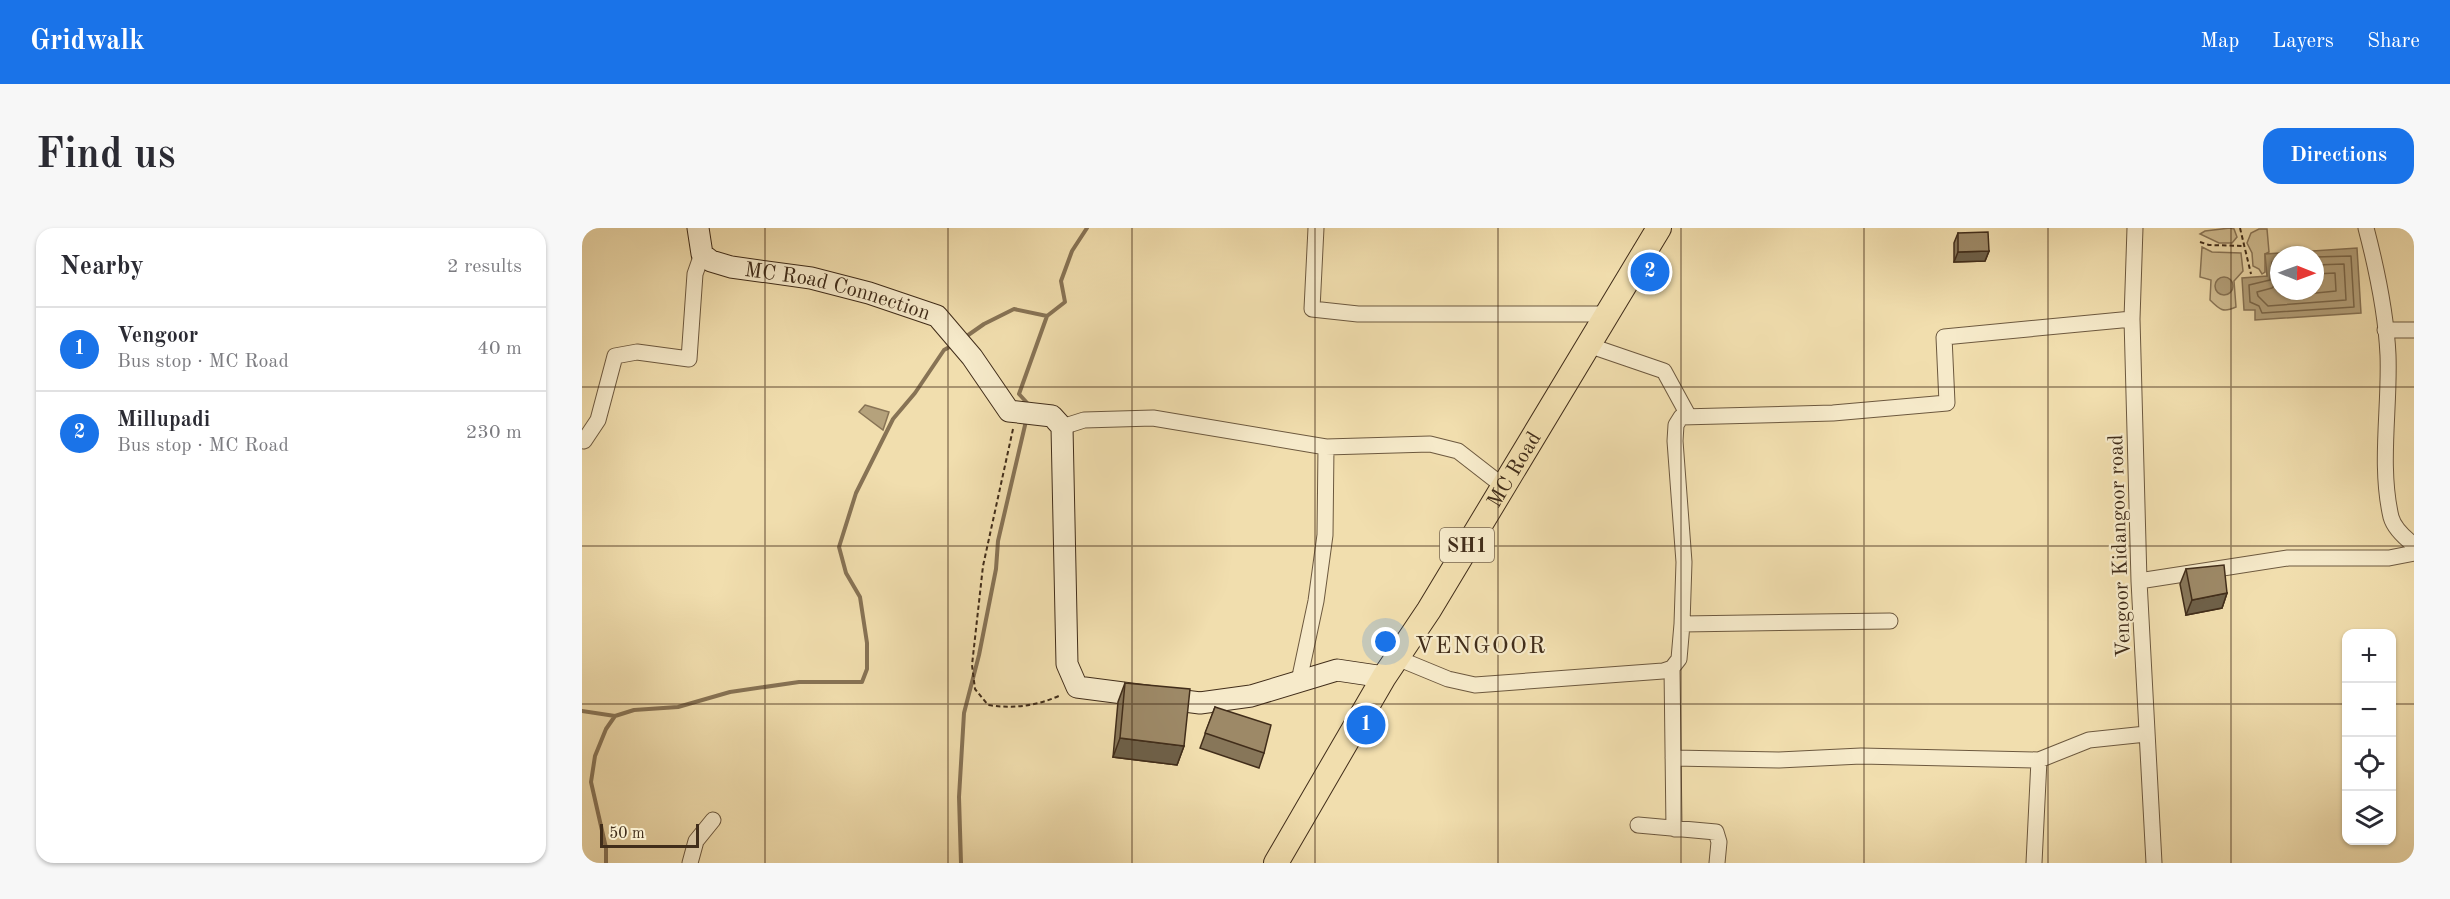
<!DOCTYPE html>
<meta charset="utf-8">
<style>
:root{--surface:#fff;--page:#f7f7f7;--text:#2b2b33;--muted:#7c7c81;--line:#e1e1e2;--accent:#1a73e8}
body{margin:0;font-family:"Old Standard TT",serif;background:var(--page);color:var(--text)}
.controls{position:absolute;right:18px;bottom:18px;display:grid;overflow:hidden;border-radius:12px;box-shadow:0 2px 4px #0004}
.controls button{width:54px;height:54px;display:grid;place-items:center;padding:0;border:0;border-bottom:2px solid var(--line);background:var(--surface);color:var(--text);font:30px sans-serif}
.compass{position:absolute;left:1688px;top:18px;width:54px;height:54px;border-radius:50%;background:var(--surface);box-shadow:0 2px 4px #0004;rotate:91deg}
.scale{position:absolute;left:18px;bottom:15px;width:99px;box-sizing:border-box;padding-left:6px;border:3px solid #412d1a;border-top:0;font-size:16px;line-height:21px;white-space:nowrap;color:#412d1a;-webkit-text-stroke:4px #f6eaca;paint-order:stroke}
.you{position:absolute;left:804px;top:414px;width:21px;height:21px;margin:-15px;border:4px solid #fff;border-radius:50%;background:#1a73e8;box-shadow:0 0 0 9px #1a73e833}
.badge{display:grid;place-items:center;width:39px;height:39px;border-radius:50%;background:var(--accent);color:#fff;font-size:20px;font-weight:700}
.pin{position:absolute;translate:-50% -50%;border:3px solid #fff;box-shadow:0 2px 6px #0006}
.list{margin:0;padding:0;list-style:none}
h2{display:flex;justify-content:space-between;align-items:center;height:78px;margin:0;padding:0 24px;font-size:26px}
h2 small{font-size:20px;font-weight:400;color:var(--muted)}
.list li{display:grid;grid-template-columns:39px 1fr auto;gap:18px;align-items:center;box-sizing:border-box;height:84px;padding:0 24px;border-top:2px solid var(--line)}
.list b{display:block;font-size:22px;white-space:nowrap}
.list p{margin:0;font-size:20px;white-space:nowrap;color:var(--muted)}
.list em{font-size:20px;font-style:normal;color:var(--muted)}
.icon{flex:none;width:33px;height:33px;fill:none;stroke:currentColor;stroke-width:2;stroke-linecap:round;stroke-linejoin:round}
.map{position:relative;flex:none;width:1832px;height:635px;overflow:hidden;border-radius:18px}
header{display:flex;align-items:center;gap:36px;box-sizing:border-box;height:84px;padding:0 30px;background:var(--accent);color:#fff}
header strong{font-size:28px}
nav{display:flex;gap:33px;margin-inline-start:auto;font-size:21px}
.intro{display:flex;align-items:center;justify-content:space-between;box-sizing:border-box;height:144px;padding:0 36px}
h1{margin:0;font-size:42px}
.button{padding:15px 27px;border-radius:18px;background:var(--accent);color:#fff;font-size:21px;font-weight:700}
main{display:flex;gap:36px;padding:0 36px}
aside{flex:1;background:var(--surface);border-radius:18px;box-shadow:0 2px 4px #0004}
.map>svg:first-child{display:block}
.green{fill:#d3c095;stroke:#8a7658;stroke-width:1.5}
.water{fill:#b5a27c;stroke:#877355;stroke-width:1.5;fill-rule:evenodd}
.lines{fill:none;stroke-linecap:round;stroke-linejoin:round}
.shore{stroke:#7b684b;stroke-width:1.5}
.stream{stroke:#877355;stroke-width:4}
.street-casing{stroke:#6d593f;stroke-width:17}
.secondary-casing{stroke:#412d1a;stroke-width:23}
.primary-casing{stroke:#412d1a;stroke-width:26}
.path{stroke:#412d1a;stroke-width:2;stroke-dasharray:4.5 3;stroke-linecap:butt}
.street{stroke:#f6eaca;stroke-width:15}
.secondary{stroke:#f6eaca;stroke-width:21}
.primary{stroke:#f1deae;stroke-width:24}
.wall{fill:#877659;stroke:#412d1a;stroke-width:1.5}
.shaded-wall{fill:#6e6048;stroke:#412d1a;stroke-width:1.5}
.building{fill:#9d8967;stroke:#412d1a;stroke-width:1.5}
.grid{fill:none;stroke:#412d1a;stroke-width:1.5;stroke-opacity:0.55}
.labels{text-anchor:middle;stroke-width:4.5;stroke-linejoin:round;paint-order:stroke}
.shield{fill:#f6eaca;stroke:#77664f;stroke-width:1.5}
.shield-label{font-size:20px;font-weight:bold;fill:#412d1a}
.street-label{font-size:21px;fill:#412d1a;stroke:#f6eaca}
.quarter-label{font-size:24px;letter-spacing:1.5px;fill:#412d1a;stroke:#f6eaca}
</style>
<header>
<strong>Gridwalk</strong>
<nav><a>Map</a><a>Layers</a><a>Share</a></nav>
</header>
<div class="intro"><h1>Find us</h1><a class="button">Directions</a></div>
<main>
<aside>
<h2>Nearby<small>2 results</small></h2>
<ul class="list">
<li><span class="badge">1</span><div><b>Vengoor</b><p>Bus stop · MC Road</p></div><em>40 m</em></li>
<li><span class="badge">2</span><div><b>Millupadi</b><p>Bus stop · MC Road</p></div><em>230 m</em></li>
</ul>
</aside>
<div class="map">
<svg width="1832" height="635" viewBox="0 0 1832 635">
<rect width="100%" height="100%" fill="#f1deae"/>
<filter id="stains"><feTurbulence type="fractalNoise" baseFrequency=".00333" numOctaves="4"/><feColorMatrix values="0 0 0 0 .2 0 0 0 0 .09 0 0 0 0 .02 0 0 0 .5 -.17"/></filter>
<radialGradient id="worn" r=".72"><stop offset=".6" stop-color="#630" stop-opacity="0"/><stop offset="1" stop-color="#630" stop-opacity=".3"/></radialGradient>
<path class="green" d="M1648,0l4,1 3,8 -5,6h-13l-19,-9 5,-3z
M1677,1h8l2,23 -4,2v18l-3,2 -3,-5 -6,-3 -1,-13 -5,-10 4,-10z
M1620,19l10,5 29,1 2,18 -9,10 2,26c-13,6 -16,3 -26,-7l1,-20 -11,-3z"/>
<path class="water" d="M1775,20l4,65 -106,7v-10h-11l-2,-32 25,-2 -2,-22zM1697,27h36v36h-36z
M1633 58a9 9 0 1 1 18 0a9 9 0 1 1-18 0Z
M283,177l24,7 -6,18 -24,-18z"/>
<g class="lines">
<path class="shore" d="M1697,32l-7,2 -2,18 -21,5 1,17 9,4 3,7 92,-6 -3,-51 -36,1
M1697,53l-7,7 -15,4 1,4 10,10 78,-6 -2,-36 -29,1
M1701,63l2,5 51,-5 -1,-18 -20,1"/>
<path class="stream" d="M382,110l20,-14 30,-15 33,7 18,-14 -4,-21 11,-30 15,-23
M447,177l-10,-11 28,-78
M0,483l33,5
M24,635v-15l-15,-66 4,-26 11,-27 9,-13 19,-6 44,-3 52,-15 69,-10h63l5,-13v-26l-7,-46 -14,-24 -7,-26 17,-54 37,-74 22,-26 29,-43 9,-5
M379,635l-2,-66 5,-84 15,-58 17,-86 2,-28 28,-120"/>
<g class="street-casing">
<path id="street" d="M734,0l-4,81 46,5h248
M1553,0l-3,91 7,262 15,282
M1784,0c11,42 20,84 22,127 2,53 -9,110 3,162 3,11 14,21 23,28
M1803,102h29
M1006,117l76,26 24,44
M480,199l22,-7 69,-2 173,29 104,-3 28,7 45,35
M2,213l14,-21 17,-64 22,-4 52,7 6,-85 7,-20
M1557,353l149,-23h101l25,-5
M1100,396l208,-3
M815,430l51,21 27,6 188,-14 9,-3 7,-9 3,-35 2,-62 -9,-121 1,-16 5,-8 152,-4 114,-10 -3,-66 188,-18
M1090,440l2,161
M717,453l17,-80 9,-66 1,-88
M1091,530l106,2 82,-4 178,4 50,-20 57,-6
M1056,597l78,7 3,10 -2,21
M108,635l6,-22 17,-21
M1452,635l5,-103"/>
</g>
<g class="secondary-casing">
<g id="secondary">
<path id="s1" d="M116,0l4,26 9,7 20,6 80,11 58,15 68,23 35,41 37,54 43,5 10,11 5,237 10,23 123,16 51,-7 86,-26 47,7"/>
</g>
</g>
<g class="primary-casing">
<g id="primary">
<path id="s2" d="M694,635l108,-186 45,-67 230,-382"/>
</g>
</g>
<path class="path" d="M1658,0l11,46
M1618,14l9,3 35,1
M431,201l-30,137 -11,99 3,24 13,16c26,4 49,1 73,-10"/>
<use href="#street" class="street"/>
<use href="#secondary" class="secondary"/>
<use href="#primary" class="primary"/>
</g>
<path class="wall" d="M1376,5l31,18 -4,10 -31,1v-19z
M1604,341l41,24 -5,15 -36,7 -6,-31z
M543,455l59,63 -7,19 -64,-8 5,-55z
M633,479l49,46 -5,15 -59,-20z"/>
<path class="shaded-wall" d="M1407,23l-4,10 -31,1 4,-10z
M1645,365l-5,15 -36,7 6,-15z
M538,510l64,8 -7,19 -64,-8z"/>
<path class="building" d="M1406,4l1,19 -31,1v-19z
M1642,337l3,28 -35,7 -6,-31z
M543,455l65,6 -6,57 -64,-8z
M633,479l56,18 -7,28 -59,-20z"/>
<path class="grid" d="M183,0v635M366,0v635M550,0v635M733,0v635M916,0v635M1099,0v635M1282,0v635M1466,0v635M1649,0v635M0,159h1832M0,318h1832M0,476h1764M1810,476h22"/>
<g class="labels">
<rect class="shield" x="858" y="300" width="54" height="34" rx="4.5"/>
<g class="shield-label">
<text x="885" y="324">SH1</text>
</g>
<g class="street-label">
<text dy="7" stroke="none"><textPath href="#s1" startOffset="168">MC Road Connection</textPath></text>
<text dy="7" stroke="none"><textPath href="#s2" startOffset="460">MC Road</textPath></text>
<text transform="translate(1537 318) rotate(-92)" y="7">Vengoor Kidangoor road</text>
</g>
<g class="quarter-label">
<text x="899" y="425">VENGOOR</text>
</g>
</g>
<rect width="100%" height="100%" filter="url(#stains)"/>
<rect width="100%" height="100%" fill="url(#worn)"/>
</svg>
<div class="controls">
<button>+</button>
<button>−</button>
<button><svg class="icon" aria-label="locate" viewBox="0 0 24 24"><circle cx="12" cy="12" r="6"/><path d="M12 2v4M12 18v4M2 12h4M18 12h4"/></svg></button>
<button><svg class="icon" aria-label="layers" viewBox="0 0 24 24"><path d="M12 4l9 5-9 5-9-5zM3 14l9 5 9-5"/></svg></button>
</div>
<svg class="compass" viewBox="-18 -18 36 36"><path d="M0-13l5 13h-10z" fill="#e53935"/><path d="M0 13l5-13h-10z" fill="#7c7c81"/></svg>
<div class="scale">50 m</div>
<div class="you"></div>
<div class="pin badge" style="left:784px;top:497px">1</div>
<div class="pin badge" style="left:1068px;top:44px">2</div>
</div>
</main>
